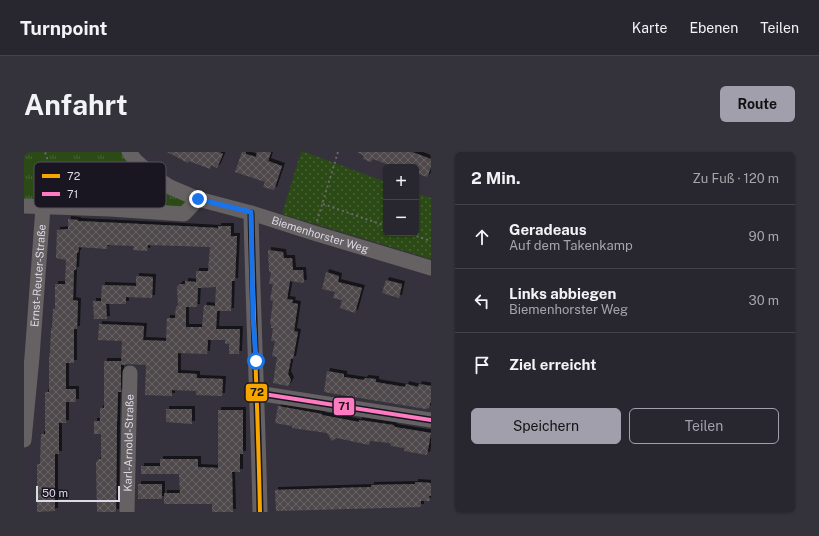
<!DOCTYPE html>
<html lang="de">
<meta charset="utf-8">
<style>
:root{--surface:#28262e;--page:#34323a;--text:#f1f3f6;--muted:#a5a5aa;--line:#44434a;--accent:#a29fad}
body{margin:0;font-family:"Public Sans",sans-serif;background:var(--page);color:var(--text)}
.controls{position:absolute;right:12px;top:12px;display:grid;overflow:hidden;border-radius:6px;box-shadow:0 1px 3px #0004}
.controls button{width:36px;height:36px;display:grid;place-items:center;padding:0;border:0;border-bottom:1px solid var(--line);background:var(--surface);color:var(--text);font:20px sans-serif}
.scale{position:absolute;left:12px;bottom:10px;width:84px;box-sizing:border-box;padding-left:4px;border:2px solid #dcd9e9;border-top:0;font-size:11px;line-height:14px;white-space:nowrap;color:#dcd9e9;-webkit-text-stroke:3px #191621;paint-order:stroke}
.stop{position:absolute;width:12px;height:12px;margin:-9px;border:3px solid #1a73e8;border-radius:50%;background:#fff}
.stop.end{background:#1a73e8;border-color:#fff;box-shadow:0 1px 4px #0008}
.list{margin:0;padding:0;list-style:none}
h2{display:flex;justify-content:space-between;align-items:center;height:52px;margin:0;padding:0 16px;font-size:17px}
h2 small{font-size:13px;font-weight:400;color:var(--muted)}
.list li{display:grid;grid-template-columns:26px 1fr auto;gap:12px;align-items:center;box-sizing:border-box;height:64px;padding:0 16px;border-top:1px solid var(--line)}
.list b{display:block;font-size:15px;white-space:nowrap}
.list p{margin:0;font-size:13px;white-space:nowrap;color:var(--muted)}
.list em{font-size:13px;font-style:normal;color:var(--muted)}
.actions{display:flex;gap:8px;padding:12px 16px}
.actions a{flex:1;padding:9px 0;border:1px solid var(--accent);border-radius:6px;text-align:center;font-size:14px;color:var(--accent)}
.actions .main{background:var(--accent);color:#111}
.icon{flex:none;width:22px;height:22px;fill:none;stroke:currentColor;stroke-width:2;stroke-linecap:round;stroke-linejoin:round}
.map{position:relative;flex:none;width:407px;height:360px;overflow:hidden;border-radius:6px}
header{display:flex;align-items:center;gap:24px;box-sizing:border-box;height:56px;padding:0 20px;background:var(--surface);border-bottom:1px solid var(--line)}
header strong{font-size:19px}
nav{display:flex;gap:22px;margin-inline-start:auto;font-size:14px}
.intro{display:flex;align-items:center;justify-content:space-between;box-sizing:border-box;height:96px;padding:0 24px}
h1{margin:0;font-size:28px}
.button{padding:10px 18px;border-radius:6px;background:var(--accent);color:#111;font-size:14px;font-weight:700}
main{display:flex;gap:24px;padding:0 24px}
aside{flex:1;background:var(--surface);border-radius:6px;box-shadow:0 1px 3px #0004}
.map>svg:first-child{display:block}
.grass{fill:url(#grass-dots)}
.park{fill:url(#park-tufts)}
.building{fill:url(#building-cross-hatch);fill-rule:evenodd;filter:url(#shadow)}
.lines{fill:none;stroke-linecap:round;stroke-linejoin:round}
.path{stroke:#6c686c;stroke-width:2;stroke-dasharray:2 3;stroke-linecap:butt}
.minor{stroke:#666163;stroke-width:15}
.bus-1-casing{stroke:#191621;stroke-width:7}
.bus-2-casing{stroke:#191621;stroke-width:7}
.bus-1{stroke:#f7a600;stroke-width:4}
.bus-2{stroke:#fe7ac1;stroke-width:4}
.route{stroke:#1a73e8;stroke-width:5}
.labels{text-anchor:middle;stroke-width:4;stroke-linejoin:round;paint-order:stroke}
.street-label{font-size:11px;fill:#dcd9e9;stroke:#191621}
.key{fill:#191621;stroke:#54505d;stroke-width:1}
.key-label{font-size:11px;fill:#dcd9e9}
.line-badge{stroke:#191621;stroke-width:1.5}
.pale-badge-label{font-size:11px;text-anchor:middle;font-weight:bold;fill:#111}
</style>
<header>
<strong>Turnpoint</strong>
<nav><a>Karte</a><a>Ebenen</a><a>Teilen</a></nav>
</header>
<div class="intro"><h1>Anfahrt</h1><a class="button">Route</a></div>
<main>
<div class="map">
<svg width="407" height="360" viewBox="0 0 407 360">
<defs>
<pattern id="grass-dots" width="8" height="8" patternUnits="userSpaceOnUse"><rect width="8" height="8" fill="#2b4a16"/><path d="M2 2h.1M6 6h.1" fill="none" stroke="#496438" stroke-width="1.8" stroke-linecap="round"/></pattern>
<pattern id="park-tufts" width="24" height="20" patternUnits="userSpaceOnUse"><rect width="24" height="20" fill="#2b4a16"/><path d="M3 7l-1-3M5 7V3M7 7l1-3M15 17l-1-3M17 17v-4M19 17l1-3" fill="none" stroke="#496438"/></pattern>
<pattern id="building-cross-hatch" width="8" height="8" patternUnits="userSpaceOnUse"><rect width="8" height="8" fill="#4f4a4c"/><path d="M0 0l8 8M0 8l8-8" fill="none" stroke="#686466"/></pattern>
<filter id="shadow"><feDropShadow dx="3" dy="-3" stdDeviation="0" flood-color="#0009"/></filter>
</defs>
<rect width="100%" height="100%" fill="#35323e"/>
<path class="grass" d="M277,0h4l81,30v51h30v-40l15,5v61l-149,-45z"/>
<path class="park" d="M0,0h98l9,13 55,36 -5,8 -157,-10z"/>
<path class="building" d="M143,0h52l4,2 -6,14 -6,-3 -1,4 -21,-8 -1,2z
M218,0h4v2l10,3 1,-5h14l-3,9 14,5 -8,24 -11,-3 2,-5 -30,-10z
M333,0h55l19,7v8l-4,10 -11,-4v-6h-28l1,-2 -16,-6 -2,3 -8,-3 1,-3z
M44,67l10,1v1l104,5 36,2v-2h13v10h6l-2,45h-3l-1,30h-14l-1,18h24l-1,25h-10v-10h-4v-4h-17l-1,14 -29,-1v20l19,1v4l26,1 -1,17 -26,-1v-4l-24,-1v6l-27,-1 1,-30 -16,-1 -9,1 1,-24 -24,-1 1,-16 45,2 -1,14 23,1 1,-23h8l1,-12h2l-1,-19 3,-3h5v-3l11,1v-11h12l2,-24 -62,-2 -1,6 -14,-1 1,-4 -27,-1v4l-28,-2 -1,6h-1l-1,17h-2l-1,30 5,1 -1,28h-3v34h-8v26h10v13h-10v21h-7v31h-4v57l-18,1v-48h3l1,-30h4v-42h4v-34l1,-6 1,-24h1l1,-19h2v-25h10l1,-24 -10,-2 1,-28 11,-1zM192,135l-1,19 -11,-1 -2,22h-16v-20h11l1,-19z
M244,98l15,2 1,6h8l1,12h10l1,13 -14,-2 -3,18 6,1 -1,3 6,1 -4,27 4,1 -5,27h-2l-3,15 3,6 -3,6 -15,-3 4,-26 -5,-1 3,-15h-4l2,-13h-2v-4h-1l3,-23 -3,-1 3,-16h-4l2,-12h-2z
M302,120l13,4 -1,6 24,6 -7,25 -15,-5 2,-8 -9,-2 2,-6 -13,-3z
M112,124l17,1 -1,21 -26,-1v7h-20l1,15h-13l-1,-18h8l1,-16 34,1z
M362,128l16,4 -3,14 -17,-5z
M80,209h17v31h-3l-1,31 -1,89h-19v-1l-1,-49 3,-3h2v-25h-7v-13h6v-13h4z
M303,219l17,3v3l20,3 1,-2 11,1v3l5,1 24,4 1,-3 12,3 1,-3 12,2v14l-2,8 -3,1 -102,-17z
M254,254l44,8v1l37,7v-2l34,5 2,2 36,6 -4,22 -23,-4v-3l-13,-2 -1,-3 -20,-2 -1,4 -32,-7 -5,3 -5,-8 -35,-5v-2l-17,-3z
M142,257h26v15l-26,-2z
M194,258h25v44h-3v18h-8l1,40h-21v-8h-48v-11h16l-1,-19h-38v-8h19v-7h38v8l20,1z
M391,330l16,1v13h-2l1,5h-9v6l-145,4 -1,-21 96,-3v-2l44,-1z
M114,332h24v15h-24z"/>
<g class="lines">
<path class="path" d="M20,42l3,-36 -2,-6
M299,52l63,22
M293,69l21,-69
M383,81l24,8"/>
<g class="minor">
<path id="s1" d="M105,0l6,8 18,16 17,11 28,12 53,14 63,20 117,35"/>
<path d="M0,54l86,3 74,5 14,-15"/>
<path d="M227,61c2,99 7,199 9,299"/>
<path d="M233,241l174,27"/>
<path id="s2" d="M0,288l8,-83 11,-150"/>
<path id="s3" d="M103,360l3,-139"/>
</g>
<g class="bus-1-casing">
<path id="bus-1" d="M227,61c2,99 7,199 9,299"/>
</g>
<g class="bus-2-casing">
<path id="bus-2" d="M233,241l174,27"/>
</g>
<use href="#bus-1" class="bus-1"/>
<use href="#bus-2" class="bus-2"/>
</g>
<g class="lines">
<path class="route" d="M174,47l53,13 2,104 3,45"/>
</g>
<g class="labels">
<g class="street-label">
<text dy="4" stroke="none"><textPath href="#s1" startOffset="212">Biemenhorster Weg</textPath></text>
<text dy="4" stroke="none"><textPath href="#s2" startOffset="165">Ernst-Reuter-Straße</textPath></text>
<text dy="4" stroke="none"><textPath href="#s3" startOffset="69">Karl-Arnold-Straße</textPath></text>
</g>
</g>
<rect x="10" y="10" width="132" height="46" rx="6" class="key"/>
<rect x="18" y="22" width="18" height="4" fill="#f7a600"/>
<rect x="18" y="40" width="18" height="4" fill="#fe7ac1"/>
<g class="key-label">
<text x="43" y="28">72</text>
<text x="43" y="46">71</text>
</g>
<g class="line-badge">
<rect x="221" y="231" width="23" height="19" rx="4" fill="#f7a600"/>
<rect x="309" y="245" width="22" height="19" rx="4" fill="#fe7ac1"/>
</g>
<g class="pale-badge-label">
<text x="233" y="244">72</text>
<text x="320" y="258">71</text>
</g>
</svg>
<div class="controls">
<button>+</button>
<button>−</button>
</div>
<div class="scale">50 m</div>
<div class="stop" style="left:232px;top:209px"></div>
<div class="stop end" style="left:174px;top:47px"></div>
</div>
<aside>
<h2>2 Min.<small>Zu Fuß · 120 m</small></h2>
<ul class="list">
<li><svg class="icon" aria-label="ahead" viewBox="0 0 24 24"><path d="M12 20V5M6 11l6-6 6 6"/></svg><div><b>Geradeaus</b><p>Auf dem Takenkamp</p></div><em>90 m</em></li>
<li><svg class="icon" aria-label="left" viewBox="0 0 24 24"><path d="M17 20v-9H6M10 6l-5 5 5 5"/></svg><div><b>Links abbiegen</b><p>Biemenhorster Weg</p></div><em>30 m</em></li>
<li><svg class="icon" aria-label="arrive" viewBox="0 0 24 24"><path d="M6 21V4h12l-3 4 3 4H6"/></svg><div><b>Ziel erreicht</b></div></li>
</ul>
<div class="actions"><a class="main">Speichern</a><a>Teilen</a></div>
</aside>
</main>
